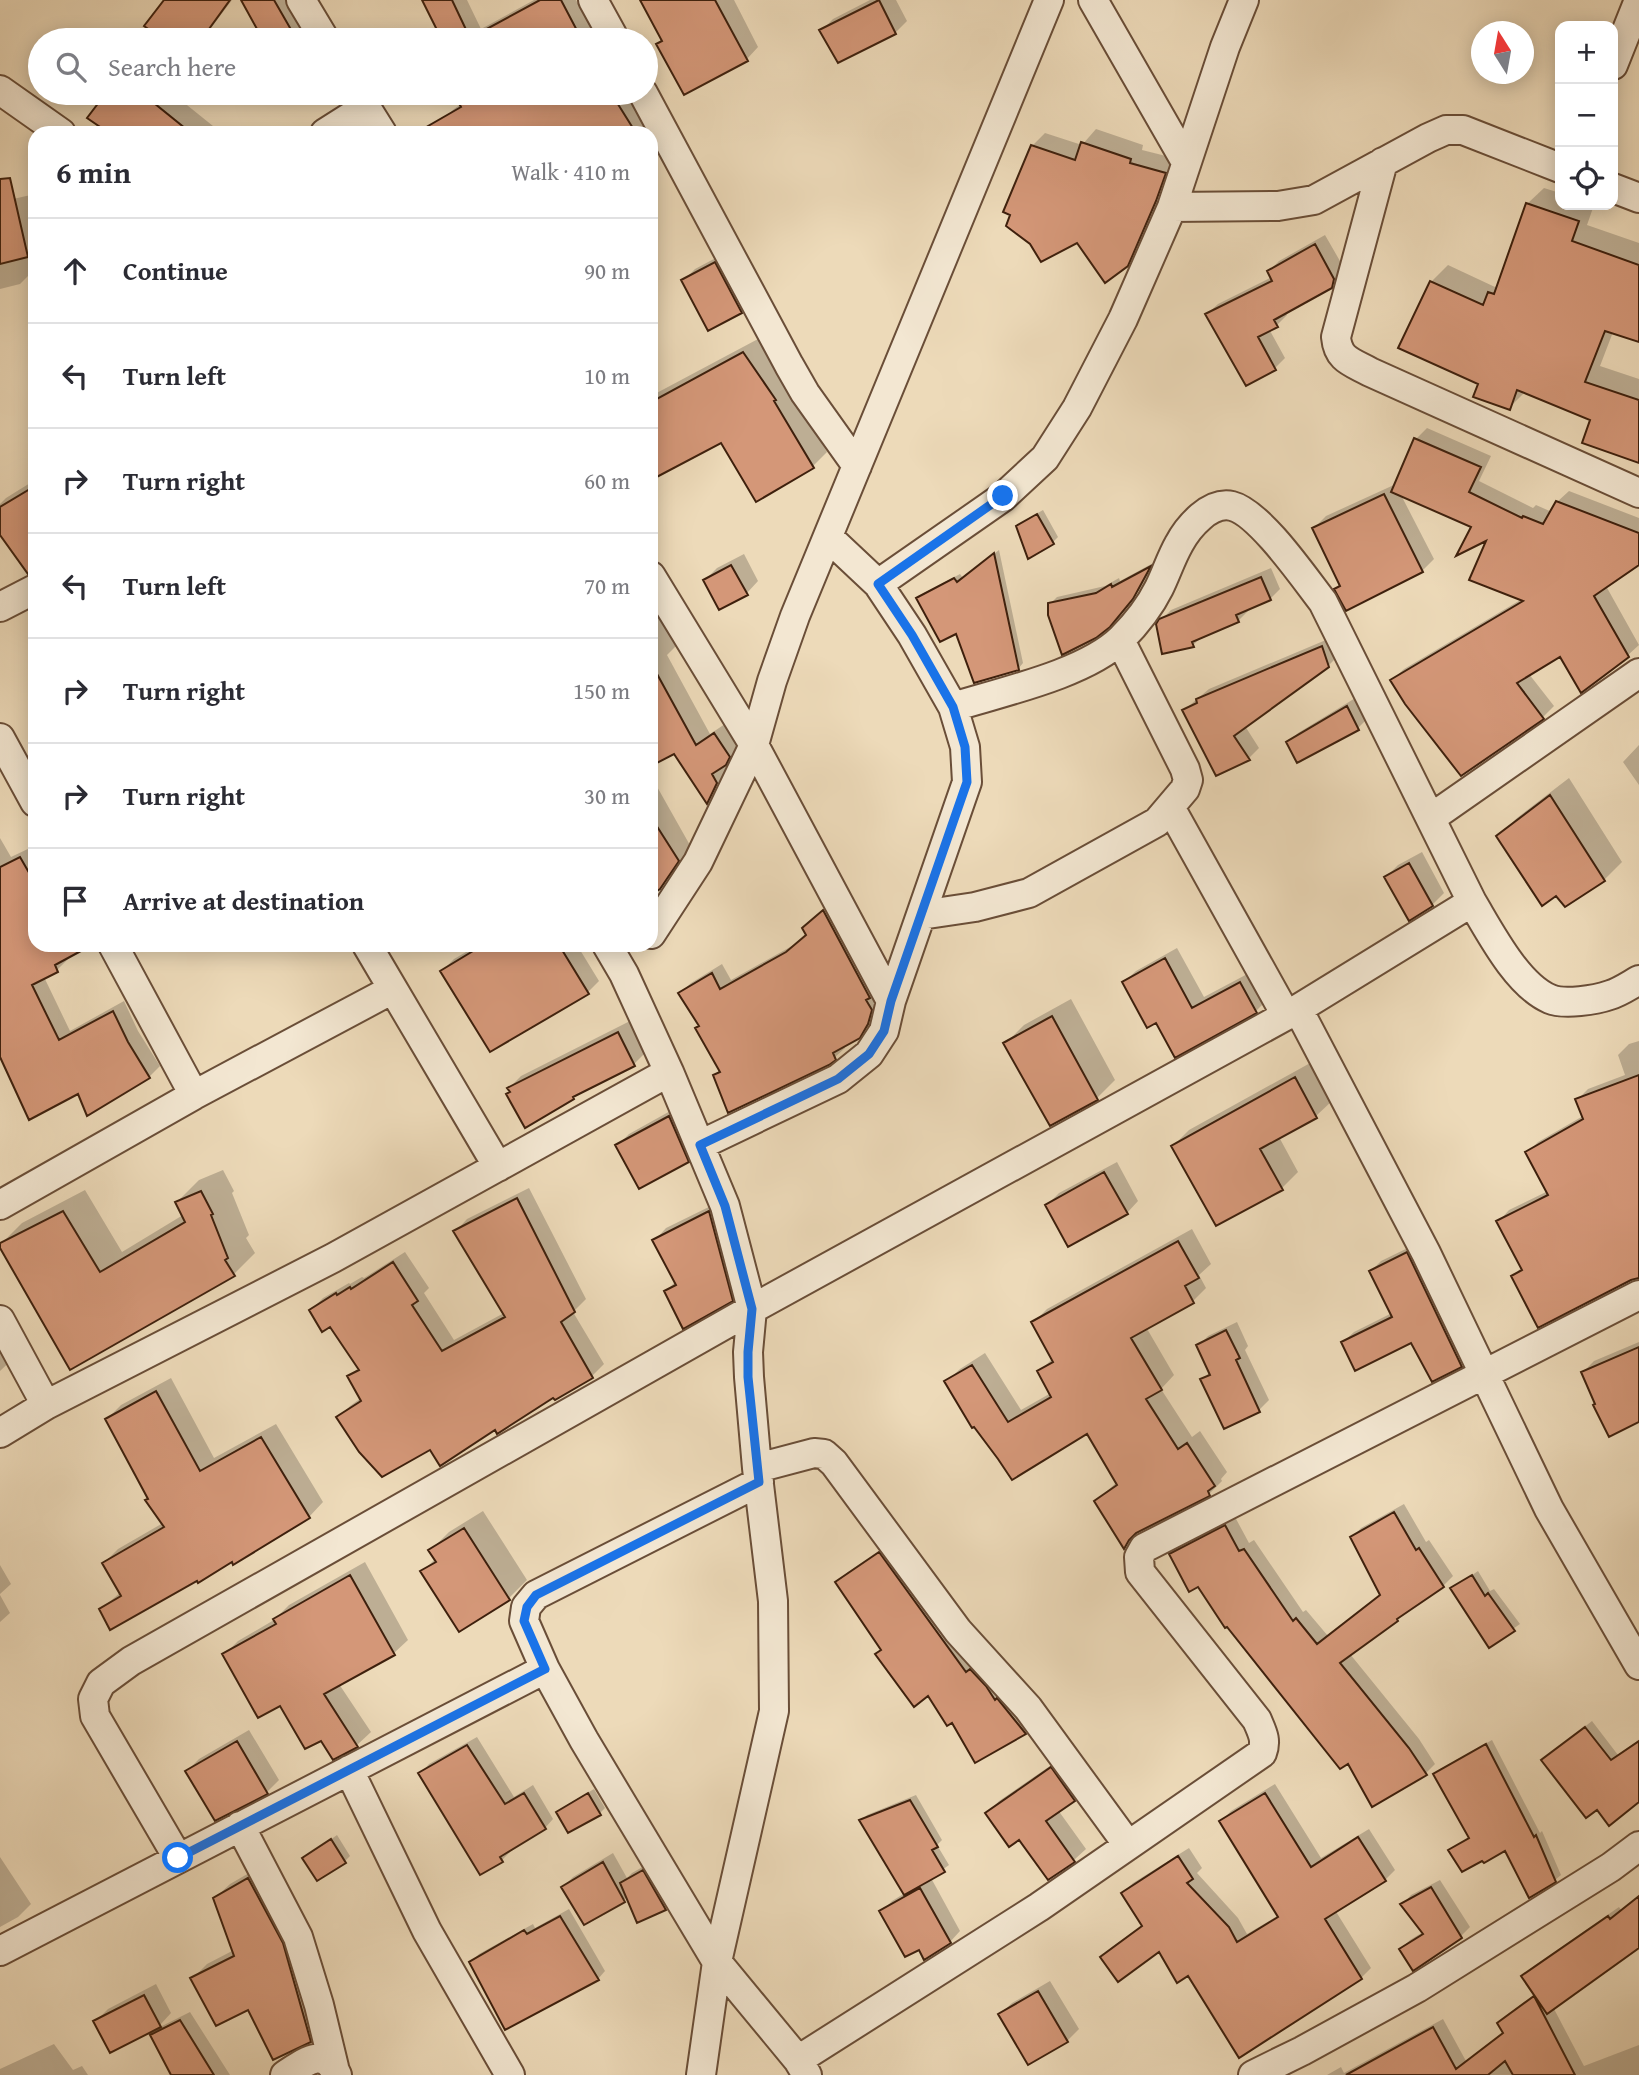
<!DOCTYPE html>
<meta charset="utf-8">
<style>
:root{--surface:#fff;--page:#f2f2f3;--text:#2b2b33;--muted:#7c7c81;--line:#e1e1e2}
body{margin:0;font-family:"Gentium Book Plus",serif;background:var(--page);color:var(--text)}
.controls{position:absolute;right:21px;top:21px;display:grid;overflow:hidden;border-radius:14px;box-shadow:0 4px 18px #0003}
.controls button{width:63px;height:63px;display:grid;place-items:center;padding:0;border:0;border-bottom:2px solid var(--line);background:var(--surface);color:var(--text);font:35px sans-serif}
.compass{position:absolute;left:1471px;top:21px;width:63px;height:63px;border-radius:50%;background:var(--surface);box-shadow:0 4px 18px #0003;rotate:349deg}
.stop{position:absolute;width:21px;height:21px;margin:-16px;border:5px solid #1a73e8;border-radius:50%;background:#fff}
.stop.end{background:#1a73e8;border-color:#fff;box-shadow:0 2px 7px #0008}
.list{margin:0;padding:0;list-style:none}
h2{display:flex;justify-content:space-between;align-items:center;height:91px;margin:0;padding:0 28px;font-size:30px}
h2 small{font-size:23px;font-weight:400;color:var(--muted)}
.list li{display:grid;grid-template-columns:46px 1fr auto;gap:21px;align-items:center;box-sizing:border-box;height:105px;padding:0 28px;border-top:2px solid var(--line)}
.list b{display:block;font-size:26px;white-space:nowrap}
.list em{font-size:23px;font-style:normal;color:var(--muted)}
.icon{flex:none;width:38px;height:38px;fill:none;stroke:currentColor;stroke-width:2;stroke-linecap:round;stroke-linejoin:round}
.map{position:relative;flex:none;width:1639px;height:2075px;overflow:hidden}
.search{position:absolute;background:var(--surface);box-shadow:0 4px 18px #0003;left:28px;top:28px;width:630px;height:77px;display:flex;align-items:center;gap:18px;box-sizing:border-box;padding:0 24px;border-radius:38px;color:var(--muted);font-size:26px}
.panel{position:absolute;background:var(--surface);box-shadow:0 4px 18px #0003;left:28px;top:126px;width:630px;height:826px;border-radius:21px}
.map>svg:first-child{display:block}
.shadow{fill:#0003}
.building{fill:#d49778;stroke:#3e200d;stroke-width:2}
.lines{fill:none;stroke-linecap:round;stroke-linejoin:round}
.street-casing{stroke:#6a4e38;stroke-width:32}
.street{stroke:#f3e7d2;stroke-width:28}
.route{stroke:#1a73e8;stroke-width:9}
</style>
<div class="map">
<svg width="1639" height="2075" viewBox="0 0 1639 2075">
<rect width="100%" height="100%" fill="#eddab9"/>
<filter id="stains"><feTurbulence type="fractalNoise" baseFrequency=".00286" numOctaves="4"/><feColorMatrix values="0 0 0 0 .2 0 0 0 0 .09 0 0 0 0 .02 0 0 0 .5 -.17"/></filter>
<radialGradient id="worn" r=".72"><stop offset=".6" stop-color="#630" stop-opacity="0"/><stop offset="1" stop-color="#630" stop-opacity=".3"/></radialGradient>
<path class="shadow" d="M166,0h66l-30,40h-55l7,-9z
M243,0h53l23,40h-54z
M424,0h43l14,29 53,-29h42l15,27 -3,3 6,10h-150z
M648,0h86l24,47 -11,12 -89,-15 5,-4z
M870,0h26l11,21 -12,12 -74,-2 12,-12z
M108,93h64l41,33 -6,7h-95l-22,-16z
M295,93h35l-28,12z
M455,93h174l30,52 -8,8v-20h-200l-8,-14 11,-10 7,-5z
M1096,129l47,16 -1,5 36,9 -37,91 -14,14 -95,-118 13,-13 37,12z
M1544,188l16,5v12h34l-7,20 52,18v98l-26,-9 -13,34 39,13v79l-47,-39 -66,-28 -17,17 -29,-24 -49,-102 17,-17 47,22 5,-4 27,-79z
M35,194v75l-15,15 -20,5v-87z
M1325,235l19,33 -2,8 -11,11 -46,25 2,3 -10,10 -8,4 16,29 -10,10 -28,16 -40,-70 11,-10 54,-27 -3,-6 10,-10z
M727,252l26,48 -12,12 -58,-31 12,-12z
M758,339l31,45 -1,2 39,66 -14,14 -56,33 -36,-59 -70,26v-70z
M1427,428l64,28 -12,25 54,27 3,-3 16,7 5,-10 12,-11 70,27v45l-33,23 33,59 -11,10h-67l-32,19 25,32 -11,11 -151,-37 12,-11 118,-70 -33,-61 -16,-12 -72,-31 33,64 -12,12 -86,18 5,-5 -27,-56 12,-12 70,-32 20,-45z
M35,480v73l-35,-21v-28l6,-6z
M1043,510l15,27 -5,5 -35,-16 6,-5z
M999,550l24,113 -5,6 -61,-38 -39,-32 6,-6 36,-19 3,4z
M744,554l14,27 -11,12 -42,-13 12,-12z
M1155,562l-15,27 -23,28 -67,-13 7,-7 48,-11 14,-8 1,3z
M1271,568l9,21 -10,10 -23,10 1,2 -10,10 -35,15 -10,9 -29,7 -3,-32 10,-10z
M651,596l30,45 -14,14 43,79 18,-12 14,21 -4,7 -12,13 3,6 -9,20 -12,12 -34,-49 -23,12z
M1333,637l6,18 -11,11 -83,60 14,22 -10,10 -65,-48 25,-21z
M1357,697l11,21 -10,10 -60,32 -10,-17 10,-10z
M1639,745v40l-16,-23z
M651,776l40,71 -18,27 -22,19z
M1569,778l53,84 -18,18 -105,-44 18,-18z
M0,838l11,19 21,-10 3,6v92h36l-5,10 2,4 -11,11 -13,7 26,54 54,-30 14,30 22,35 -11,11 -71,14 -78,-38z
M1422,852l22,41 -12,12 -46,-28 12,-12z
M834,901l46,85 -2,26 -8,13 -11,11 -15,9 1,3 -11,10 -119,17 5,-5 -20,-44 -20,-33 11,-10 31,-19 9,16 68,-38 9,-8 6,-16z
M161,945h14l-11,6z
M478,945h99l22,36 -12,12 -145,-22 12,-12z
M1177,948l27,49 49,-26 15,28 -12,12 -100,10 -32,-39 12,-11z
M1071,999l44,81 -18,18 -47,26 -44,-81 18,-18z
M630,1021l16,31 -12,12 -56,28 -5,6 -62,-7 -2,-3 12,-12z
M1639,1041v236l-126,-1 9,-9 -23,-46 10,-11 39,-19 -21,-38 11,-11 45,-26 -6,-16 11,-11 37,-14 -7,-20 11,-11z
M1312,1062l21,38 -17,16 -37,21 19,35 -16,16 -66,36 -43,-78 16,-16z
M681,1105l19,44 -12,12 -71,-15 12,-12z
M1117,1162l21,39 -11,12 -80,-8 12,-12z
M223,1170l11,21 -2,2 17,42 -3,3 9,15 -21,21 -163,94 -71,-123 22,-22 63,-33 37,62 61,-37 -6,-13 22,-22z
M529,1188l57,111 -13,13 31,52 -12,12 -96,52 -66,20 -92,-30 12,-12 11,-8 -12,-21 10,-10 -28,-42 -20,-15 12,-12 26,-15 1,1 12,-7 2,1 41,-26 24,36 -5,5 30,47 50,-27 -48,-82 11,-12z
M721,1201l23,86 -12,12 -66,-8 10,-10 -21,-41 11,-12z
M1192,1229l19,35 -12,11 7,13 -13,13 -47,26 28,48 -13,14 31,48 8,-6 27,41 -6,7 1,2 -13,13 -69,36 -15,16 -29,-45 21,-19 -30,-51 -75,46 -66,-95 14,-13 25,-16 36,57 30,-17 -12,-21 14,-14 -20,-35 14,-14z
M1418,1243l54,112 -11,10 -49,-24 -69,1 11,-10 38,-19 -21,-42 10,-10z
M1237,1322l11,24 -3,4 24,50 -10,10 -34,17 -23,-47 8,-8 -12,-26 10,-10z
M0,1328l18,26 -18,17z
M1639,1342v78l-56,-48 11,-11z
M171,1378l43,80 62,-34 47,78 -14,15 -111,62 -97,30 20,-17 -17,-29 14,-14 45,-26 -56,-104 14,-14z
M1404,1504l22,38 3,-2 24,36 -10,10 -37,24 -9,10 -47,34 69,85 16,25 -10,10 -76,-12 -150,-177 -28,-31 10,-9 54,-28 14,26 5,-3 49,72 3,-2 22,26 53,-42 -29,-56 9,-10z
M483,1511l44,69 -18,18 -87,-26 14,-14 -6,-7 19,-19z
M890,1543l145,179 -10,10 -49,29 -24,-41 -69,-71 -45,-66 10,-11z
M365,1562l43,78 -14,13 -55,31 32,48 -14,13 -23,12 -13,-19 -97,-83 14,-14 36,-21 15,-15z
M0,1565l11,19 -11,10z
M1478,1571l12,20 4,-2 26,35 -30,21 -38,-56z
M0,1595l10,18 -10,9z
M1592,1721l26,34 21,-15v64l-89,-50z
M249,1730l30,50 -12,12 -80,-21 12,-12z
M477,1737l37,60 19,-12 20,34 -8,9 -36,21 1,3 -8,8 -81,-87 8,-9z
M1492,1740l48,93 2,-2 19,44 -6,5 -49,-32 -55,2 19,-13 -35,-62 5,-6z
M1063,1757l23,30 -12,12 -16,11 28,39 -12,11 -25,18 -30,-41 -31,-24 11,-12z
M1275,1784l46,74 48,-29 26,41 -10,10 -50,30 36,58 -10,10 -58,35 -115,-39 -29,-25 -57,8 10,-10 31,-22 -20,-32 10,-10 56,-35 13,20 -5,5 41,45 9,16 32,-19 -58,-94 10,-10z
M594,1789l11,19 -5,5 -42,-1 6,-5z
M916,1795l26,45 -5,5 12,20 -18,13 29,53 -10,11 -30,5 -39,-35 11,-11 13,-8 -44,-72 6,-6z
M337,1835l13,21 -5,5 -40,-3z
M613,1853l14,25 5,-5 21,-12 22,37 -10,10 -37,-11 -44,26 -21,-36 10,-10z
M0,1857l31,47 -13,13 -18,10z
M263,1865l61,161 -14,15 -117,-63 14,-14 27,-14 -19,-52 15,-14z
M1440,1880l30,47 -9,9 -48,33 -12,-20 9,-9 13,-8 -20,-28 8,-9z
M1639,1896v49l-86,62 31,59 55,-21v30h-312l14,-8 3,6 99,-54 23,42 39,-30 -6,-8 9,-9 27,-20 -12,-17 11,-11 85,-59 2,3z
M569,1909l36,62 -7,8 -127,-17 8,-8 54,-30 2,4z
M1050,1981l29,48 -12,12 -67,-27 12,-11z
M156,1984l15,29 -11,12 -64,-4 12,-12z
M190,2012l40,63h-56l-22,-40 10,-9z
M54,2044l19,26 9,-4 6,9h-88v-6z"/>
<path class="building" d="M164,0h66l-29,40h-37l-20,-14z
M241,0h33l23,40h-34z
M422,0h30l18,38 70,-38h21l21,40h-140z
M640,0h75l33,61 -64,34 -28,-51 6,-3z
M879,0l17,34 -58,29 -19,-33z
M106,93h56l-8,10 37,30h-82l-22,-15z
M453,93h158l25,40h-220l45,-26z
M1081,142l50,17 -1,4 36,10 -10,28 -28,65 -23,17 -28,-40 -36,19 -11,-18 -24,-18 4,-11 -7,-3 28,-67 44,15z
M10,178l18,79 -28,7v-85z
M1526,203l53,18 -7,20 67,24v77l-34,-11 -20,51 54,18v63l-57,-20 8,-23 -73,-30 -7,20 -37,-13 5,-13 -80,-36 32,-67 53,24 5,-13 6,2z
M1315,244l19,35 -2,9 -58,32 4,7 -20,10 18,33 -30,16 -41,-72 67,-33 -5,-10z
M715,262l27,51 -34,18 -27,-51z
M743,352l33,48 -2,1 40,67 -58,34 -35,-59 -70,37v-78z
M1414,438l67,29 -12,25 53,26 1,-2 20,8 13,-23 83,32v32l-45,31 35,61 -48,36 -21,-36 -43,26 27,36 -83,57 -56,-72 -15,-24 133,-79 -54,-21 17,-39 -30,15 15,-29 -80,-35z
M35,486v86l-7,2 -28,-39v-28z
M1384,494l39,78 -77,39 -12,-22 6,-3 -28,-58z
M1037,514l17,30 -26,15 -12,-33z
M994,553l25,117 -45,13 -18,-49 -16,8 -24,-44 38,-20 3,4z
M731,565l17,30 -29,15 -16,-30z
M1151,566l-18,33 -23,28 -14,11 -34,17 -14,-40v-12l48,-10 15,-9 1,3z
M1261,577l10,23 -35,15 3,7 -47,20 2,5 -32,7 -6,-30 3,-5z
M1322,646l7,21 -95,69 16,24 -34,16 -34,-66 15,-7 -1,-4z
M651,663l45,82 18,-12 16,24 -4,8 -14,9 5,9 -10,21 -33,-50 -23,12z
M1347,706l12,24 -62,33 -11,-21z
M1550,795l55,86 -40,26 -9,-11 -14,10 -46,-70z
M651,817l28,44 -19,28 -9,6z
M20,857l15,26v62h57l-37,20 3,7 -26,13 27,55 54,-29 15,31 22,36 -63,38 -9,-22 -49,26 -29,-63v-190z
M1409,863l24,43 -24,15 -25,-44z
M823,910l47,88 -4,2 6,10 -4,14 -8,14 -27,15 3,7 -7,5 -101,48 -15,-38 7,-3 -25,-44 4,-2 -21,-33 34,-20 8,16 66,-37 20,-17 -4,-7z
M483,945h76l30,49 -99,58 -50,-81z
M1165,958l27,50 48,-26 17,31 -82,45 -19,-35 -9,5 -25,-46z
M1052,1016l46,84 -48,26 -47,-83z
M618,1032l17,34 -62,31 1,2 -49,29 -19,-34 4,-2 -3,-4z
M1639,1075v203l-8,2 -93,48 -27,-52 11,-6 -26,-49 52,-26 -23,-43 58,-33 -8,-20z
M1295,1077l22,41 -57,31 23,41 -67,36 -45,-80z
M669,1116l20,46 -50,27 -24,-44z
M1104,1172l24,42 -60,33 -23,-42z
M201,1191l12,23 -2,1 17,43 -3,2 10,16 -165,94 -70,-122v-5l63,-32 37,61 85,-50 -10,-20z
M517,1198l58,114 -14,10 32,56 -38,22 -2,-2 -56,36 -2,-4 -55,36 -10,-16 -48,27 -23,-25 -23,-35 25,-16 -14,-25 12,-6 -29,-43 -8,5 -13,-22 27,-17 1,2 13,-8 1,2 42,-27 25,39 -6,4 30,46 63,-34 -52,-86z
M709,1211l24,90 -50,28 -19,-38 12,-6 -24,-45z
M1178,1241l21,37 -14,8 9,17 -63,35 31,52 -16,9 32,50 9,-6 28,43 -7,5 2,5 -74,37 -7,7 -5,9 -30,-48 23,-16 -30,-51 -75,46 -14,-21 -24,-32 -2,1 -28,-47 28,-16 36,57 43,-25 -14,-26 16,-9 -22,-40z
M1407,1252l55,115 -30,15 -21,-39 -56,28 -14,-29 51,-25 -23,-46z
M1226,1330l14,28 -4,2 24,52 -36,17 -24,-50 10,-4 -14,-30z
M1639,1347v75l-30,15 -16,-32 2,-1 -14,-32z
M156,1391l44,80 61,-34 49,81 -77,47 -1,-3 -34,21 -1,-2 -87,49 -11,-21 22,-13 -19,-33 62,-36 -19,-27 3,-1 -43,-80z
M1394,1512l22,38 3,-2 25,39 -47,32 1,2 -58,42 69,85 18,27 -55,32 -24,-43 -8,5 -113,-142 -2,1 -27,-41 -9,5 -20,-38 56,-29 14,26 5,-2 49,72 3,-3 21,26 63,-49 -30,-58z
M464,1528l46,72 -51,32 -39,-61 16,-9 -8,-12z
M879,1552l87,120 4,-3 16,17 9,14 2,-2 29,36 -51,29 -23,-40 -5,3 -19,-30 -14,11 -39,-53 6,-4 -46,-68z
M350,1575l45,80 -71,39 34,53 -25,13 -12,-19 -16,8 -25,-43 -22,12 -36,-64 54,-30 -3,-5z
M1472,1575l13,21 3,-3 27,38 -26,17 -39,-60z
M1585,1727l26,33 28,-19v61l-30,24 -12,-16 -11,8 -45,-58z
M237,1741l31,53 -53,27 -30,-50z
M1486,1744l48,93 2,-2 20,47 -27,16 -24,-47 -21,12 -2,-2 -20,11 -14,-22 21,-12 -36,-64z
M467,1745l38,59 19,-11 22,36 -46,28 3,5 -23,13 -62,-102z
M1051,1767l24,34 -29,20 29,41 -27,18 -29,-40 -10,7 -24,-34z
M588,1793l13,22 -33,18 -12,-21z
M1265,1793l46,74 47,-30 28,44 -61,38 37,60 -123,79 -51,-82 -11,7 -18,-31 -41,30 -18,-25 42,-31 -21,-33 57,-37 15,23 -6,4 42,44 8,15 41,-25 -59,-96z
M910,1800l28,47 -6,3 13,22 -41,23 -45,-75z
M331,1839l15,24 -29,18 -15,-23z
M603,1862l22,40 -41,23 -23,-38z
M643,1870l23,40 -29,13 -17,-40z
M248,1878l35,65 28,99 -38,18 -25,-50 -32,16 -26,-48 44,-22 -21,-58z
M1431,1887l31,51 -49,33 -14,-22 24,-15 -23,-30z
M920,1888l31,55 -27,17 -5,-10 -14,7 -26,-46z
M1639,1896v52l-92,66 -26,-38 87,-60 2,3z
M560,1916l39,64 -94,50 -36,-68 55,-32 3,4z
M1038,1991l30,51 -40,23 -30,-51z
M144,1995l17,32 -51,26 -17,-32z
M1534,1996l41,79h-62l-8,-14 -17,14h-142l87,-48 23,42 47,-36 -6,-10z
M180,2020l34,55h-43l-21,-40z"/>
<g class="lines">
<g class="street-casing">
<path id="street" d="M301,0l24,40
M593,0l22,40
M1093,0l93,162
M1613,65l26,-65
M0,90l61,43
M357,93l25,40
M643,93l146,272 16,28 52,73
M325,133l41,-26
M1383,162l-47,175c2,23 16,25 34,35l269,121
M1613,188l26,10
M1172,207l106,-1 36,-6 114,-62 18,-8h17l97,38
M651,576l103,169 137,256
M878,584l125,-87 42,-39 32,-50 46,-89 49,-112 53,-160 19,-47
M0,607l35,-18
M953,707c48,-15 132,-33 168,-68 14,-14 29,-33 38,-51 7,-14 12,-30 20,-44 9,-17 31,-43 53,-38 28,7 73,73 91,96l149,300
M0,738l35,64
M1170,807l116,208
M1431,818l208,-145
M921,915l54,-8 54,-14 128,-71 28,-33 3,-9 -3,-11 -65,-129
M651,934l47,-72 56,-117 18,-64 23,-65 254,-616
M113,945l81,150
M367,945l131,222
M607,945l17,29 45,98 56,134 27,103 -4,43 1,25 8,91 16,133 1,110 -57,251 -16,113
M1298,1009l128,244 123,256 90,156
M700,1145l138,-66 31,-25 15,-23 7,-30 76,-219 -2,-35 -12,-40 -41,-72 -34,-51 -50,-47
M0,1205l194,-110 199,-106
M0,1320l46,85
M0,1433l46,-28 287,-147 336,-186
M757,1468l57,-15 10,1 10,9 124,168 70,77 100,137
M545,1669l-21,-48 2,-14 10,-12 223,-113
M349,1770l78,161 83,144
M240,1826l58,111 21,68 15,62
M178,1858l-83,-142 -2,-17 8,-16 30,-22 621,-352 546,-300 174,-107c18,30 45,83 78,97 14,6 46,1 60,-4 10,-3 20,-10 29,-15
M0,1951l545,-282 39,71 133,222 81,98 9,15
M798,2060l241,-153 223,-154c5,-13 0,-21 -5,-33l-117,-148 -1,-15 5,-9 495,-253
M285,2075c19,-12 39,-30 52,0
M1253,2075l49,-24 115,-63 194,-121 28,-21"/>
</g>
<use href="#street" class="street"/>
</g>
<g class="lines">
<path class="route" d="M178,1858l367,-189 -21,-48 3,-14 9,-12 223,-113 -11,-105v-25l4,-43 -27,-103 -25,-61 138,-66 31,-25 15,-23 7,-30 76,-219 -2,-35 -12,-40 -41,-72 -34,-51 125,-88"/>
</g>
<rect width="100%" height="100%" filter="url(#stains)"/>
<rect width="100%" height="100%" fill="url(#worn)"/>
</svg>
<div class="controls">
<button>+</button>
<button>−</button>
<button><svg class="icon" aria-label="locate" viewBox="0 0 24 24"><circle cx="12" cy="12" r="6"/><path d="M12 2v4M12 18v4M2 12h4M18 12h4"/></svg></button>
</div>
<svg class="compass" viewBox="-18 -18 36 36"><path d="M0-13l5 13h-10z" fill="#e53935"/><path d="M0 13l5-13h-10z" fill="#7c7c81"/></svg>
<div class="stop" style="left:178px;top:1858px"></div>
<div class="stop end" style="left:1003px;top:496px"></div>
<div class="search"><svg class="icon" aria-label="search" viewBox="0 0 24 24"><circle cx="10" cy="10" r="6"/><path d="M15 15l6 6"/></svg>Search here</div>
<section class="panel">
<h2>6 min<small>Walk · 410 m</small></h2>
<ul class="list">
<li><svg class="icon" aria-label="ahead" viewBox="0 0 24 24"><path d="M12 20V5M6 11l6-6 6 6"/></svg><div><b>Continue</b></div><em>90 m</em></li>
<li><svg class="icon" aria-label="left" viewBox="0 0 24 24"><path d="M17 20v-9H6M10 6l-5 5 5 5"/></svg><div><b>Turn left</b></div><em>10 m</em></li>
<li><svg class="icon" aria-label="right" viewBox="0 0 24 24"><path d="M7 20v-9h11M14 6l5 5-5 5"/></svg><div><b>Turn right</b></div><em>60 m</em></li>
<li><svg class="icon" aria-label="left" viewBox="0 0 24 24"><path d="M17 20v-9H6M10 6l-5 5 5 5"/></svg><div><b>Turn left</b></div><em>70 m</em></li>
<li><svg class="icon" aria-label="right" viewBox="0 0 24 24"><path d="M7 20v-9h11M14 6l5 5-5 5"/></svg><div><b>Turn right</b></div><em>150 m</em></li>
<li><svg class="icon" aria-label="right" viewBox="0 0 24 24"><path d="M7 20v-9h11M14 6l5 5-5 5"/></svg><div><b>Turn right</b></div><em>30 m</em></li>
<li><svg class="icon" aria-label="arrive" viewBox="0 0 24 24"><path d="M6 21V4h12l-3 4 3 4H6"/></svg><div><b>Arrive at destination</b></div></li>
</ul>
</section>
</div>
